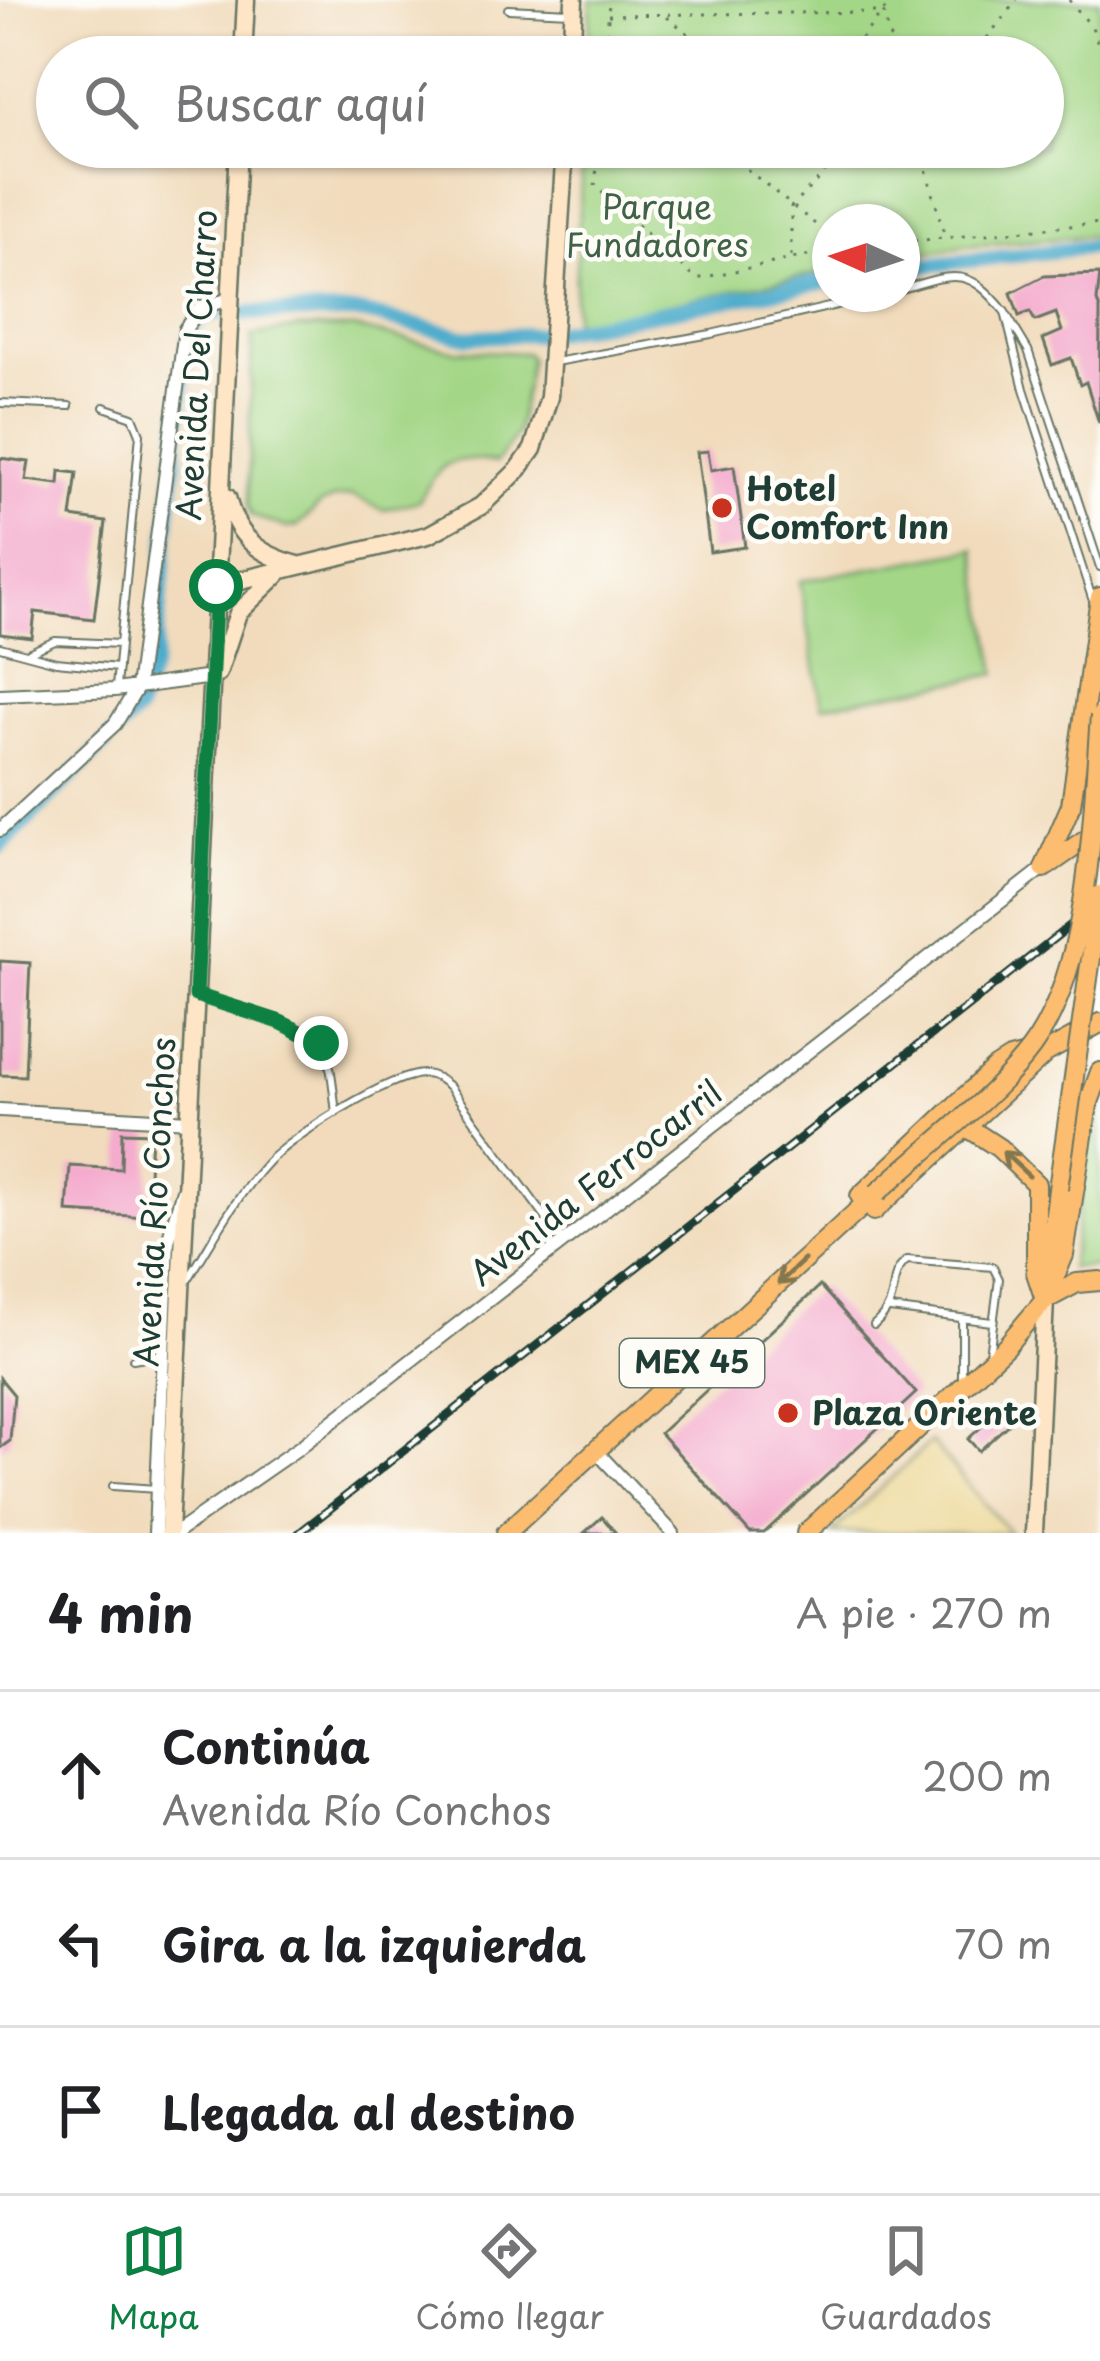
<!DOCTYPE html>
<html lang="es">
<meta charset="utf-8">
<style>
:root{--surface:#fff;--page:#f2f2f2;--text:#202124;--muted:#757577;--line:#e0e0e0;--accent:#0b8043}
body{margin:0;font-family:"Playpen Sans",sans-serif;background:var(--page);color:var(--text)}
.compass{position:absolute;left:812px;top:204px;width:108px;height:108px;border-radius:50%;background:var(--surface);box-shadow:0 3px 9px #0004;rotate:273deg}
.stop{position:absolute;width:36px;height:36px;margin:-27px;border:9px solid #0b8043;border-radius:50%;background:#fff}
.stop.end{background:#0b8043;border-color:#fff;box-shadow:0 3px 12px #0008}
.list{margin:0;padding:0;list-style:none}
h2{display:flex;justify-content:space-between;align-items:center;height:156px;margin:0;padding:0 48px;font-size:51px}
h2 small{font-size:39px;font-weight:400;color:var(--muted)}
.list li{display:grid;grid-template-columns:78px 1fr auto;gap:36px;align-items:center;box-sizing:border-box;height:168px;padding:0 48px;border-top:3px solid var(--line)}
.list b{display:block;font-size:45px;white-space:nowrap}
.list p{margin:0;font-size:39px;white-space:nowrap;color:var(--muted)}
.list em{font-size:39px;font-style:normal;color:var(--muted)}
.icon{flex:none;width:66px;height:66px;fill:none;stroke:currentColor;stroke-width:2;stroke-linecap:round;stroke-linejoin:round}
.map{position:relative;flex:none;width:1100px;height:1533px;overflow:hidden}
.search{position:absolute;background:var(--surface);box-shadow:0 3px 9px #0004;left:36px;right:36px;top:36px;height:132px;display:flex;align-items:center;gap:30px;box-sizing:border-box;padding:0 42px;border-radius:66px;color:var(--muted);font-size:45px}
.sheet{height:660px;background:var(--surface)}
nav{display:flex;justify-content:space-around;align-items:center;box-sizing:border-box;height:168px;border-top:3px solid var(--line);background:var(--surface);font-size:33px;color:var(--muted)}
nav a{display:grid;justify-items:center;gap:6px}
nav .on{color:var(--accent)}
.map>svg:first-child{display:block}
.green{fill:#a3d686;stroke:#618a5d;stroke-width:3}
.sand{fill:#eeda9e;stroke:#868c69;stroke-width:3}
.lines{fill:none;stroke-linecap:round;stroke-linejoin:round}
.canal{stroke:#4eaccc;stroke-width:15}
.building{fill:#f4abcd}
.service-casing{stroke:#687464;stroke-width:10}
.minor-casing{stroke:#687464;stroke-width:16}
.secondary-casing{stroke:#687464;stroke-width:21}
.primary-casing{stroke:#687464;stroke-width:22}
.path{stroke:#687464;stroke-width:3;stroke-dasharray:3 9;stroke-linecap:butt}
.service{stroke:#fff;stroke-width:6}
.minor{stroke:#fff;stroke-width:12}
.secondary{stroke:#fee5c5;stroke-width:16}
.primary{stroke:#fcbd6f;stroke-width:18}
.rail-casing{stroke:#1f3d34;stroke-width:9}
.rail{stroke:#fdfcf7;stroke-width:4.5;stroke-dasharray:14;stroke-linecap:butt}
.primary-bridge-casing{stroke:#687464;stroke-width:22;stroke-linecap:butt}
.primary-bridge{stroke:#fcbd6f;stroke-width:18}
.oneway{stroke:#82774f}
.route{stroke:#0b8043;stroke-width:15}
.poi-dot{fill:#c8321e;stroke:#fdfcf7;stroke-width:4.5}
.labels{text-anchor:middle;stroke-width:9;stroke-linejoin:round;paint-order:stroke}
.shield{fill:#fdfcf7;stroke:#62766e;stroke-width:3}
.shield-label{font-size:30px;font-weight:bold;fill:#1f3d34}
.park-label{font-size:33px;fill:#406348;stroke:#fdfcf7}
.street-label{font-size:33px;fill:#1f3d34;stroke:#fdfcf7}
.poi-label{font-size:33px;font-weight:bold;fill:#1f3d34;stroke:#fdfcf7;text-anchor:start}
</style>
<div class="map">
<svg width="1100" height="1533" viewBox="0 0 1100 1533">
<rect width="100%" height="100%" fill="#fdfcf7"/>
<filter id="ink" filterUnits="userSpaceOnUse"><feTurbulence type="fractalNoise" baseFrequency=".00833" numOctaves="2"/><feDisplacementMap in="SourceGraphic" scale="24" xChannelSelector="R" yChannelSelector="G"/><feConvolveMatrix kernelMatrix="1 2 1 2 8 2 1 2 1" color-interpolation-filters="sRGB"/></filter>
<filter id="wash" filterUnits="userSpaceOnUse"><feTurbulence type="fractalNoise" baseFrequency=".004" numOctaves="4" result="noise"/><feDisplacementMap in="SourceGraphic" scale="48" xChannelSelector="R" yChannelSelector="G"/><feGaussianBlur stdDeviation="2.7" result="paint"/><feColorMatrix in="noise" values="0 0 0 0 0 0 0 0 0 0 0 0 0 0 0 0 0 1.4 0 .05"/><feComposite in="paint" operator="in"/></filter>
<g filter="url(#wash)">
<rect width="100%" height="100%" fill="#f1dbbc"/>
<path class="green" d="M591,0h509v235l-136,11 -62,11v-35h-72v49l-257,53 10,-177h460v-90h-455z
M298,328h57l98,22 74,3 3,6 -13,74 -21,30c-46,-8 -54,-3 -77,38l-36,9 -30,-14 -18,2 -14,6 -24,22 -9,2 -36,-12 -4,-10 4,-170z
M975,549l22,125 -175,32 -22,-125z
M1095,1100l5,7v159l-30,2z"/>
<path class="sand" d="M931,1442l79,91h-178z"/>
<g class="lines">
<path class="canal" d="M902,268l198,-22
M242,313h120l104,24 76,-3 288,-53
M0,847l137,-135 17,-49 34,-323c5,-16 13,-25 30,-27"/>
</g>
<g id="blocks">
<path class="building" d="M1100,274l-3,27 3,9 -1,113 -13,-41 -6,3 -9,-27 -19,7 -9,-26 19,-8 -6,-18 -21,8 -5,-9 -11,4 -8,-23 33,-17z
M708,451l3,19 23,-4 11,81 -35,5 -13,-100z
M0,458l29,4 -3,18 33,4 1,-13 17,2 -6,44 35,5 -12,97 -59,-7 -3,26 -32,-4z
M0,961l30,2 -5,113 -25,-1z
M122,1132l29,1 -4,84 -80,-5 3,-46 51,3z
M820,1286l96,107 -152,140h-14l-90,-100z
M0,1378l14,17 -4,46 -10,7z
M1003,1407l11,12 -35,32 -11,-12z
M602,1517l14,16h-32z"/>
</g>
</g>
<g filter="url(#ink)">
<use href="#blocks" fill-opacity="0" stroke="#687464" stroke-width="3"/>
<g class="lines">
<g class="service-casing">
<path id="service" d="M508,9l62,3
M902,289c52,-16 66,-23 103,23
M555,362l156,-28 174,-40
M0,403l69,3
M104,407l29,10 7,17 -24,253
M1092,598l-68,-209 -19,-77 23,38 72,217
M0,647l56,15 62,6
M30,652l25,-11 65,3
M197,995c29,9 109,26 125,51 11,19 11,46 14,67
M187,1281c25,-39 47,-82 78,-116 22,-26 126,-92 160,-91 10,1 16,6 24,12l113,154
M890,1309l102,13
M874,1325c30,-27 10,-45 33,-65l86,7 6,12 -10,76
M133,1359l30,-5
M962,1381v-62
M113,1486l44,3"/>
</g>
<g class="minor-casing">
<path id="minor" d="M0,695l115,-5 97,-13
M0,830l115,-106 22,-36 48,-359 16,-22 30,-8
M0,1110l189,11
M596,1451l77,82
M155,1533l13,-292 15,-51
M176,1533l124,-86 744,-579"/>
</g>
<g class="secondary-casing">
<path id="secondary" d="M243,57l3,-57
M571,57l3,-57
M227,497c9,40 32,58 71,68
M216,586l212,-51 53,-29 38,-37 14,-20 16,-52 16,-250
M218,673l20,-60 39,-38
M169,1533l69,-1386
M1034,1533l11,-233"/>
</g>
<g class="primary-casing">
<path id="primary" d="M1047,866l52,-36
M1044,868l27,-63 29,-208
M967,1127l32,21 37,36v89l9,27
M860,1196l134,-127 16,-10 20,-5
M874,1211l173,-159 53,-29
M1047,1283l11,-94
M1045,1300l32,-17 23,-2
M506,1533l371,-340
M806,1533l200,-187 39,-46 19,-45 24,-150 12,-33"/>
</g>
<path class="path" d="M1069,0l23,27 8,22
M608,15l275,-3 12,45
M667,17l51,40
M606,57l3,-57
M845,57l48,-57
M972,57l45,-57
M599,147l-4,39 101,93 134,-28
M719,147l111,89
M830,147l9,7
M920,147l25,90
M902,242l198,-19
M791,256v-49l58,-60"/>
<use href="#service" class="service"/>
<use href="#minor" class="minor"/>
<use href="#secondary" class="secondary"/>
<use href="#primary" class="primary"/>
<g class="rail-casing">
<path id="rail" d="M299,1533l801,-631"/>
</g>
<use href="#rail" class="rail"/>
<g class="primary-bridge-casing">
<path id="primary-bridge" d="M1058,1189l42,-294
M877,1193c46,-42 120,-98 155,-146 59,-81 60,-232 68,-331"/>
</g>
<use href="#primary-bridge" class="primary-bridge"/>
</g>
<defs><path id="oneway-shaft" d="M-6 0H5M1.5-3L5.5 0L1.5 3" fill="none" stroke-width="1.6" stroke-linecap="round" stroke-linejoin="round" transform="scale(3)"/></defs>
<g class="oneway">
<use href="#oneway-shaft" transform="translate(1016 1164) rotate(-137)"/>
<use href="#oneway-shaft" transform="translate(791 1272) rotate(137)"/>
</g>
</g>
<g class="lines" filter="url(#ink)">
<path class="route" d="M216,586l-20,409 84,27 41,21"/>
</g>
<g class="poi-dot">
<circle cx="722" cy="508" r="12"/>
<circle cx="788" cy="1413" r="12"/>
</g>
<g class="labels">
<rect class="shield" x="620" y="1339" width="144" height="48" rx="9"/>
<g class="shield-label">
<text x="692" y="1373">MEX 45</text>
</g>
<g class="park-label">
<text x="657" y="219">Parque<tspan x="657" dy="38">Fundadores</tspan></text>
</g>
<g class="street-label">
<text transform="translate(197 365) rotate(-87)" y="12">Avenida Del Charro</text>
<text transform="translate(596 1183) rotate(-38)" y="12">Avenida Ferrocarril</text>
<text transform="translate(155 1202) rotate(-87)" y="12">Avenida Río Conchos</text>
</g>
<g class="poi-label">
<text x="746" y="501">Hotel<tspan x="746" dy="38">Comfort Inn</tspan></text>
<text x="812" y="1425">Plaza Oriente</text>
</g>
</g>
</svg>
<svg class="compass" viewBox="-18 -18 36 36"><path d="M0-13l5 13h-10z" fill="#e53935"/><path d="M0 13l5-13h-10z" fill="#757577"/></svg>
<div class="stop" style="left:216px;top:586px"></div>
<div class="stop end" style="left:321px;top:1043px"></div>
<div class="search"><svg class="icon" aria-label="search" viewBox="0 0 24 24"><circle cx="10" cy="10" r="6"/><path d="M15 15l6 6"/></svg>Buscar aquí</div>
</div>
<section class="sheet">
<h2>4 min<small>A pie · 270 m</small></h2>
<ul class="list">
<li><svg class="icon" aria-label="ahead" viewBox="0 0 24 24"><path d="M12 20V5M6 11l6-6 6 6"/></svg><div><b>Continúa</b><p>Avenida Río Conchos</p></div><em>200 m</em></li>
<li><svg class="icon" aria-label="left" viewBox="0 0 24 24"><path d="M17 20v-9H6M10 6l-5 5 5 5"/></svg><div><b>Gira a la izquierda</b></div><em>70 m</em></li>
<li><svg class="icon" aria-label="arrive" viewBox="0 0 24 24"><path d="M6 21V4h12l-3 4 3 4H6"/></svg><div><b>Llegada al destino</b></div></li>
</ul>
</section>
<nav>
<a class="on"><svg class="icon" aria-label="map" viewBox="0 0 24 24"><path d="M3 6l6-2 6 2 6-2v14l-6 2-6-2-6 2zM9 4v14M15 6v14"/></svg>Mapa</a>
<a><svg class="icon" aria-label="directions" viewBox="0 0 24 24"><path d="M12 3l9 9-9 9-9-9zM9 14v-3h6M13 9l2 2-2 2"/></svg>Cómo llegar</a>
<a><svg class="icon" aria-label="saved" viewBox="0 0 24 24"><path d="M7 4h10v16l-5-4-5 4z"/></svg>Guardados</a>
</nav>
